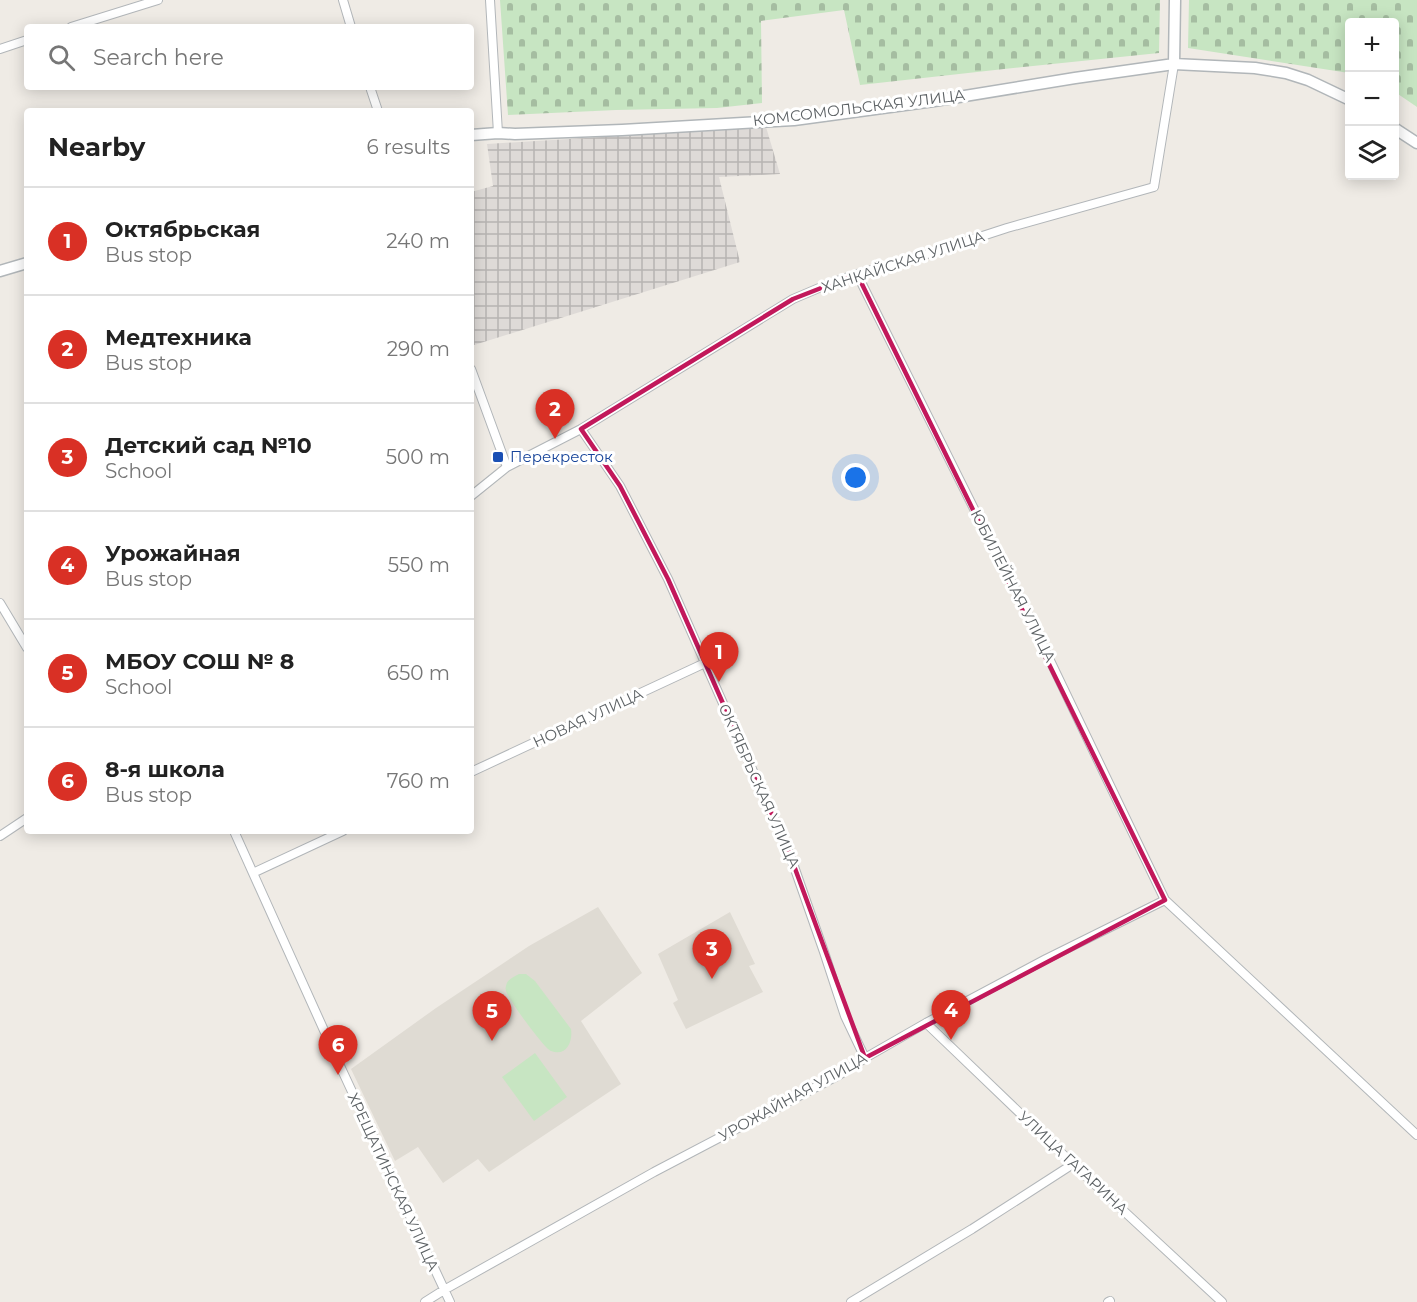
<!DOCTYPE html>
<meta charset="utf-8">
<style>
:root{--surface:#fff;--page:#f6f6f6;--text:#222;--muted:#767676;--line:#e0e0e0;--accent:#d93025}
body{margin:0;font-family:Montserrat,sans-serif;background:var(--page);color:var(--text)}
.controls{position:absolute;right:18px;top:18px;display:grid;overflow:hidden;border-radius:6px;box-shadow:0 3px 15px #0003}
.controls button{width:54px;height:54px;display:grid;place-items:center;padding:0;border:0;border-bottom:2px solid var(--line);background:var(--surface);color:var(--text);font:30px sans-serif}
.you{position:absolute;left:856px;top:478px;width:21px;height:21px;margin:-15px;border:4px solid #fff;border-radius:50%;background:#1a73e8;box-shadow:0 0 0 9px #1a73e833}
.badge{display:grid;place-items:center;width:39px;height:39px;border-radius:50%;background:var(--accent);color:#fff;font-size:20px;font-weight:700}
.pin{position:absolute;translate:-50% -50px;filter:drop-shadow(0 2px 3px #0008)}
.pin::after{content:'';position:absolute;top:32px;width:21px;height:18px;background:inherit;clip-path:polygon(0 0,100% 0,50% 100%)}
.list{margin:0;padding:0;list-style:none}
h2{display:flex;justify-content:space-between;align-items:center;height:78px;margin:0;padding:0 24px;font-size:26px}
h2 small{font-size:20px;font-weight:400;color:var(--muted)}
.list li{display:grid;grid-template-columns:39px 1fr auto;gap:18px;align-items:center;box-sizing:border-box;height:108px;padding:0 24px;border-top:2px solid var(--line)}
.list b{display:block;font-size:22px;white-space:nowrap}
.list p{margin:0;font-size:20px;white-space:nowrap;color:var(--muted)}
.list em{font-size:20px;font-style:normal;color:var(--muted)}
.icon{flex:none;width:33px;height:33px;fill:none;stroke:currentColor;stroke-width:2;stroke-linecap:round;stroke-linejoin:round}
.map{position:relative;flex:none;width:1417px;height:1302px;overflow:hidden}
.search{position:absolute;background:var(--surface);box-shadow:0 3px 15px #0003;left:24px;top:24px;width:450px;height:66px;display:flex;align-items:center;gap:15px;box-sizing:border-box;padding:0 21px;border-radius:6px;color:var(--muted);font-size:22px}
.panel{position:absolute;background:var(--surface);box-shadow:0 3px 15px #0003;left:24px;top:108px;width:450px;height:726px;border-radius:6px}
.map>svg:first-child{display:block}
.industrial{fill:url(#industrial-grid)}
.education{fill:#dfdbd3}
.green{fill:#c7e5c2}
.cemetery{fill:url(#cemetery-stones)}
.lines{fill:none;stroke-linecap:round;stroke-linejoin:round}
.street-casing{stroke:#b2b6b9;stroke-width:10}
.secondary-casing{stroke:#b1b6b9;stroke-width:13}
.street{stroke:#fff;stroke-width:8}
.secondary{stroke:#fff;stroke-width:10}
.marked{fill:none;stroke:#c2185b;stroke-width:4.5;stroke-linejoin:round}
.transit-dot{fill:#1a4fb4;stroke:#fff;stroke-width:2}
.labels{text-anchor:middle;stroke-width:6;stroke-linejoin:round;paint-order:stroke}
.street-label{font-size:15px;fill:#5d6265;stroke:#fff}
.transit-label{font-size:15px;fill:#164399;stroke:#fff;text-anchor:start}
</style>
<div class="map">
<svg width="1417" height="1302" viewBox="0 0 1417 1302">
<defs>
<pattern id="industrial-grid" width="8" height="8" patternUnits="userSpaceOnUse" patternTransform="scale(1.5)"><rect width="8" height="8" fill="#dedad7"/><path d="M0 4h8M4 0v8" fill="none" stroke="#b7b4b2"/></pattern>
<pattern id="cemetery-stones" width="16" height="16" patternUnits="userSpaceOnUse" patternTransform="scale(1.5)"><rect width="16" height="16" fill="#c7e5c2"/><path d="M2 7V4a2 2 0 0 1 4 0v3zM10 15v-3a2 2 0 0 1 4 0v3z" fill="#a5bda1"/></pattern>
</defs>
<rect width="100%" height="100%" fill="#efebe5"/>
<path class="industrial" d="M766,127l14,47 -61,3 21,85 -269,84v-154l22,-6 -6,-42z"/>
<path class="education" d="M598,907l44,66 -61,48 40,63 -132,88 -11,-13 -35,24 -25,-36 -23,14 -44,-92 85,-61 93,-62z
M730,912l25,52 -6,2 14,26 -77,37 -13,-26 5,-3 -20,-46z"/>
<path class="green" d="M519,974h7l9,7 36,48c2,13 -5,28 -20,22 -7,-3 -39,-47 -43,-56 -2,-3 -3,-6 -2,-9 1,-7 8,-9 13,-12z
M535,1053l32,44 -33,24 -32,-44z"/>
<path class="cemetery" d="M500,0h660l-1,53 -155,16 -144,16 -16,-75 -83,11 1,82 -45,5 -101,2 -108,5z
M1189,0h228v107l-22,-15 -1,-70h-44l-1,51 -161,-25z"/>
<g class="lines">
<g class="street-casing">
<path id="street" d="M343,0l8,27
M490,0l8,133
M71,27l87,-27
M0,49l27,-9
M370,87l8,24
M857,274l136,273 26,49 146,304 252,235
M471,369l36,98
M581,429l39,57 48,93 122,276 34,97 21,64 20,42
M471,496l36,-29 74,-38 212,-130 33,-14 31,-11 67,-19 83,-27 147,-41 20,-123
M0,603l27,45
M471,772l234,-109
M234,831l107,237 109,234
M0,836l27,-18
M253,873l90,-42
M926,1023l147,141 149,138
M425,1302l19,-12 210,-118 185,-97 26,-17 61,-35 120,-64 119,-59
M851,1302l121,-73 101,-65
M1108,1302l2,-1"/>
</g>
<g class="secondary-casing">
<path id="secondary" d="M1174,64l1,-64
M1394,128l23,15
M471,135l27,-2 17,1 107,-4 172,-10 140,-19 141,-23 99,-14 81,4 31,5 22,7 42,20
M0,271l27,-8"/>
</g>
<use href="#street" class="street"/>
<use href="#secondary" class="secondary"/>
</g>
<path class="marked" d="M857,274l308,626 -300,158 -75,-203 -122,-276 -48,-93 -39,-57 212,-130z"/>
<rect class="transit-dot" x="492" y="451" width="12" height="12" rx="3"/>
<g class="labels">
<g class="street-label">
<text transform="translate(859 108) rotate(-7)" y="5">КОМСОМОЛЬСКАЯ УЛИЦА</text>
<text transform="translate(903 262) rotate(-18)" y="5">ХАНКАЙСКАЯ УЛИЦА</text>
<text transform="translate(1013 586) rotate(63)" y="5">ЮБИЛЕЙНАЯ УЛИЦА</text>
<text transform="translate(588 718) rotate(-25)" y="5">НОВАЯ УЛИЦА</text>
<text transform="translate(759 786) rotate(66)" y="5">ОКТЯБРЬСКАЯ УЛИЦА</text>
<text transform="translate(793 1097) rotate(-29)" y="5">УРОЖАЙНАЯ УЛИЦА</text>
<text transform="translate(1073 1163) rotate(43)" y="5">УЛИЦА ГАГАРИНА</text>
<text transform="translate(393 1182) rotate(65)" y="5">ХРЕЩАТИНСКАЯ УЛИЦА</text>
</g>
<g class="transit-label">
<text x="510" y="462">Перекресток</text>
</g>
</g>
</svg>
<div class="controls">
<button>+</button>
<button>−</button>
<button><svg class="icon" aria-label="layers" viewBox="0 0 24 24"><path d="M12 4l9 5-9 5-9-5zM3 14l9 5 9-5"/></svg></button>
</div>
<div class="you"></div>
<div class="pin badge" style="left:719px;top:682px">1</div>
<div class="pin badge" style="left:555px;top:439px">2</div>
<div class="pin badge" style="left:712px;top:979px">3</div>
<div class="pin badge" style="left:951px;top:1040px">4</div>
<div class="pin badge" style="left:492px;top:1041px">5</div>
<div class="pin badge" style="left:338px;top:1075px">6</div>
<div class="search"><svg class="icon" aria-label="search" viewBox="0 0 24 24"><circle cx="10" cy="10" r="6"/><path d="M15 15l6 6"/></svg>Search here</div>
<section class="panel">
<h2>Nearby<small>6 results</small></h2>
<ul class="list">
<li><span class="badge">1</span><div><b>Октябрьская</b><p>Bus stop</p></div><em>240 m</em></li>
<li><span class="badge">2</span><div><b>Медтехника</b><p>Bus stop</p></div><em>290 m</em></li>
<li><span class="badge">3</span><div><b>Детский сад №10</b><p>School</p></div><em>500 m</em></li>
<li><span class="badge">4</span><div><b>Урожайная</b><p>Bus stop</p></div><em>550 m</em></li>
<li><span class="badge">5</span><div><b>МБОУ СОШ № 8</b><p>School</p></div><em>650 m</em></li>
<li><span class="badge">6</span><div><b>8-я школа</b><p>Bus stop</p></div><em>760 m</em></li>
</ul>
</section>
</div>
